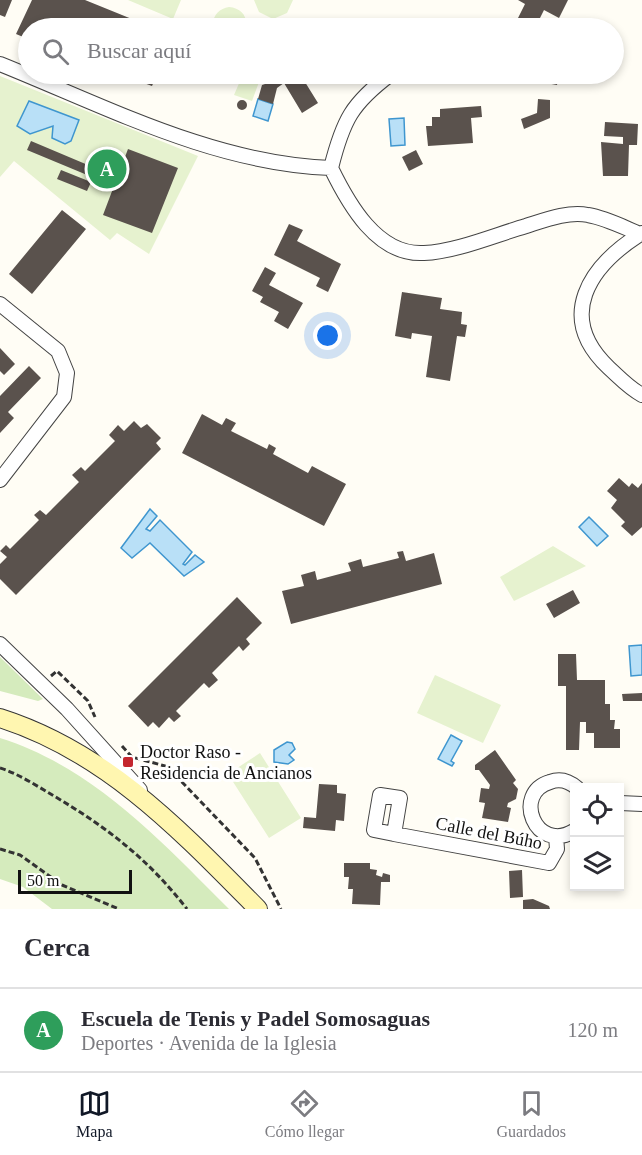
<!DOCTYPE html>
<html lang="es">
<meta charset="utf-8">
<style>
:root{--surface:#fff;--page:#f7f7f7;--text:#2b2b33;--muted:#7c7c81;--line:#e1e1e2;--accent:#111827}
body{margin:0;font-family:Georgia,serif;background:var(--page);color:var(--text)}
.controls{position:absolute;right:18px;bottom:18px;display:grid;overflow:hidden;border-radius:0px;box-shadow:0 3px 9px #0003}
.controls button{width:54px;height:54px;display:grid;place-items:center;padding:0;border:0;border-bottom:2px solid var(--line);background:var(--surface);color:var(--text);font:30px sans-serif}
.scale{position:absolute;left:18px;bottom:15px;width:114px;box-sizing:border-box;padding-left:6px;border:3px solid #111;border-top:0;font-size:16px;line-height:21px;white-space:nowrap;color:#111;-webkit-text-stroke:4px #fff;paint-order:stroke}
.you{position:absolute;left:328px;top:336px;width:21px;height:21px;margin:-15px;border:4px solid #fff;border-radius:50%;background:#1a73e8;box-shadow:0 0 0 9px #1a73e833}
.badge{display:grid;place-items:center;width:39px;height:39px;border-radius:50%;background:var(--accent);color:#fff;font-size:20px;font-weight:700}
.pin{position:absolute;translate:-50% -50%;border:3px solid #fff;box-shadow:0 2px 6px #0006}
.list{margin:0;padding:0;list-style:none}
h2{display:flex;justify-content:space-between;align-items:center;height:78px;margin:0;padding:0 24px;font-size:26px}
h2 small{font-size:20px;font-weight:400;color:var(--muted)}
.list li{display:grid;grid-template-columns:39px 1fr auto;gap:18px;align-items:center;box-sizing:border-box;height:84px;padding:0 24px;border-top:2px solid var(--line)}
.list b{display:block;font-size:22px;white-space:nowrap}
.list p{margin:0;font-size:20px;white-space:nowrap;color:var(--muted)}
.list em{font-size:20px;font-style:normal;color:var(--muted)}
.icon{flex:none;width:33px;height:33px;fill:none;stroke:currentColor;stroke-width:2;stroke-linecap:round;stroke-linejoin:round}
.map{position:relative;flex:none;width:642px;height:909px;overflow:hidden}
.search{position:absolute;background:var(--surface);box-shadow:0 3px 9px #0003;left:18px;right:18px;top:18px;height:66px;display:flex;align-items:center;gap:15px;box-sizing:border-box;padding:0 21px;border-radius:33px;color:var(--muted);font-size:22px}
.sheet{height:162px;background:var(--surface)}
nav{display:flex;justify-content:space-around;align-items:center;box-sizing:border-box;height:84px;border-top:2px solid var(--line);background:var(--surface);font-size:16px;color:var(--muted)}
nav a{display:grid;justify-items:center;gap:3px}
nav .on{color:var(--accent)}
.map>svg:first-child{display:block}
.green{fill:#d5ebbd}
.pitch{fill:#e6f2cf}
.water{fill:#b9e0f7;stroke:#3f96cf;stroke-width:1.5}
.building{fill:#5a524d}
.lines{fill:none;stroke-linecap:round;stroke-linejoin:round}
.minor-casing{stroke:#444;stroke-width:16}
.secondary-casing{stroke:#333;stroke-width:20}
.path{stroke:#333;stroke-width:3;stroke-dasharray:6 3;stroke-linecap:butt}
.minor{stroke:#fff;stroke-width:14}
.secondary{stroke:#fff6b0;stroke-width:18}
.poi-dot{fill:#c4262e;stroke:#fff;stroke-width:2}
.labels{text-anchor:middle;stroke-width:6;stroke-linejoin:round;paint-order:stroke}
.poi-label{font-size:18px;fill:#111;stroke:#fff;text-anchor:start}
.street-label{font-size:18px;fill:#111;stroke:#fff}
</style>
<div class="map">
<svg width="642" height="909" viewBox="0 0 642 909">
<rect width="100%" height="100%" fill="#fffdf5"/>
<path class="green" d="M0,657l43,42 -5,2 -38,-10z
M0,738c93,29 162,104 229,171h-177l-29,-22 -23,-8z"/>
<path class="pitch" d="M128,0h53l-8,19z
M254,0h39l-6,13 -14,6 -14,-7z
M229,7c12,1 19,9 17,21h-32c-3,-11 4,-19 15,-21z
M243,74h19l-10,27 -18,-6z
M0,76l198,80 -49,98 -32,-21 -7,7 -96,-79 -14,16z
M553,546l33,20 -72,35 -14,-24z
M435,675l66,30 -18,38 -66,-30z
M260,753l41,65 -32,20 -41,-64z"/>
<path class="water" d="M258,99l15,5 -5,17 -15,-5z
M29,101l50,19 -8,21 -6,3 -13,-6 1,-12 -23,8 -13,-8z
M404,118l1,27 -14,1 -2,-27z
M150,509l7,7 -11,13 4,2 10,-11 32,32 -9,12 2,1 10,-10 9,7 -20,14 -34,-33 -18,15 -11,-10z
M589,517l19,19 -11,10 -18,-19z
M642,645v30l-11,1 -2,-30z
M451,735l11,6 -11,20 3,2 -2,3 -14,-7z
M287,742l5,1 3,6 -6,6 5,5 -6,4 -14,-2v-12z"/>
<path class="building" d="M0,0h12l-7,17 -5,-2z
M32,0h53l69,28h-126v11l-12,-5z
M518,0h50l-9,18 -15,-8 -8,16 -18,-8 7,-14z
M119,74h38l-5,12z
M265,74h35l18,29 -16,10 -18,-30 -7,5 -4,16 -15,-5 4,-14 3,-1z
M513,74h46l-2,11 -44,-8z
M538,99l12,1v18l-26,11 -3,-10 16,-6z
M237 105a5 5 0 1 1 10 0a5 5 0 1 1-10 0Z
M481,106l1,11 -11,1 2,25 -45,3 -2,-20h6v-9h8v-8z
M605,122l33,2 -1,21h-8l-1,31h-25l-2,-34 22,2v-7l-19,-1z
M31,141l64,27 -3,9 -65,-27z
M128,149l50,19 -26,65 -49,-18z
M416,150l7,14 -14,7 -7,-14z
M61,170l30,12 -4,9 -30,-12z
M62,210l24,19 -54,65 -23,-20z
M289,224l14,6 -6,11 44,23 -13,28 -12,-6 4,-8 -46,-23z
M265,267l11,6 -7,12 34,18 -15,26 -14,-8 5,-9 -19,-10 3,-5 -11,-6z
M402,292l40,6 -2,11 22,3 -1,12 6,1 -2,12 -8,-1 -7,45 -24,-4 6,-41 -20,-3 -1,6 -16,-3z
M0,348l15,16 -11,11 -4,-4z
M29,366l12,12 -33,34 6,6 -14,15v-37z
M202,414l20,11 4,-7 10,5 -5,8 36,18 2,-5 7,4 -3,6 35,19 4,-7 34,18 -22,42 -142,-73z
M134,421l7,7 6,-4 14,14 -5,5 5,6 -145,146 -16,-16v-15l7,-7 -7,-6 6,-6 4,4 29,-29 -5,-5 6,-5 6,5 33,-33 -7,-7 9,-8 4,4 30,-30 -6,-6 9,-10 6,6z
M619,478l10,9 3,-4 6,5 4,-5v44l-10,9 -11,-10 4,-4 -14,-14 6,-8 -10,-9z
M403,551l3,10 28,-8 8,31 -151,40 -9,-33 22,-5 -3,-11 14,-4 2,9 34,-9 -3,-8 13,-4 2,8 36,-9 -2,-6z
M573,590l7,13 -26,15 -8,-14z
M237,597l25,26 -16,16 4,5 -7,7 -4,-5 -27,27 6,7 -9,8 -5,-5 -28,28 5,5 -7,6 -5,-5 -10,11 -6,-6 -5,5 -20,-21z
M558,654h18l1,26h28v24h5v16h5l-1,9h6v19h-26v-15h-8v-11h-6l-1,28h-13v-64h-8z
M642,693v8h-19l-1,-7z
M495,750l21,30 -3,3 5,6 -2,10 -8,4 -1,4 4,1 -3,14 -26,-4 3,-15 -6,-1 2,-14 8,1 1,-4 -11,-15h-4v-5z
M319,784l18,1v8l9,1 -2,27 -8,-1 -1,11 -32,-3 1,-11 12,1z
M344,863h26v6l7,1 -1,5 6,2 1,-4 7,2v7h-9l-1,23 -28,-1 1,-15h-5l1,-12h-5z
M522,870l1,27 -13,1 -1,-27z
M533,899l16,7 1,3h-27v-9z"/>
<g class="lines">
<g class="minor-casing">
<path id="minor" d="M0,64c107,43 215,100 331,104
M391,74c-39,29 -48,46 -60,94 17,35 46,88 93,85 31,-1 71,-18 102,-27 19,-6 42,-15 62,-11 18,3 35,12 52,19
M642,233c-53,33 -87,84 -33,135 11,10 20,20 33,27
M0,304l58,47 9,22 -3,24 -64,83
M0,644l67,65 73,81
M620,803l22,1
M574,831c-39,23 -62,-38 -24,-49 10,-4 19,-1 27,6
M394,834l-20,-4 6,-35 20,3 -6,36 155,29 8,-14 -1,-13"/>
</g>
<g class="secondary-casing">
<path id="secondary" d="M0,718c107,34 181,113 258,191"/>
</g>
<path class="path" d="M51,676l6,-5 31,30 7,16
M122,746l10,11 33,9 14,13 76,79 26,51
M0,768c19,6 37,18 54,28 54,32 94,63 133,113
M0,849l20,6 42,30 57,24"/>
<use href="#minor" class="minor"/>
<use href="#secondary" class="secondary"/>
</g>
<rect class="poi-dot" x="122" y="756" width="12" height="12" rx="3"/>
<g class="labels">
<g class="poi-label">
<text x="140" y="758">Doctor Raso -<tspan x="140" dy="21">Residencia de Ancianos</tspan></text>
</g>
<g class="street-label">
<text transform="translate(489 833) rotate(11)" y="6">Calle del Búho</text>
</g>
</g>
</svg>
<div class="controls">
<button><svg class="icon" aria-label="locate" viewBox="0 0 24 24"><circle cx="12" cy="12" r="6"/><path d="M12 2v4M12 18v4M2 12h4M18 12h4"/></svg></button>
<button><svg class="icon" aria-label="layers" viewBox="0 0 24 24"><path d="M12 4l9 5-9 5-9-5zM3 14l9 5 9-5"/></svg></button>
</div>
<div class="scale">50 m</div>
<div class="you"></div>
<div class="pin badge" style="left:107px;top:169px;background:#2e9e5b">A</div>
<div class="search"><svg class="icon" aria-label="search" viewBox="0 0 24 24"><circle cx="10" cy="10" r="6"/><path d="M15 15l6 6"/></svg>Buscar aquí</div>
</div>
<section class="sheet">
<h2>Cerca<small></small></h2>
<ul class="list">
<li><span class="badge" style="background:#2e9e5b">A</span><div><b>Escuela de Tenis y Padel Somosaguas</b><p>Deportes · Avenida de la Iglesia</p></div><em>120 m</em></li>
</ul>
</section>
<nav>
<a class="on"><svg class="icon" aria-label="map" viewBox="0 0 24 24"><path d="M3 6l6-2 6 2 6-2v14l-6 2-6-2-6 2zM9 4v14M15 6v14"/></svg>Mapa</a>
<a><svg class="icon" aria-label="directions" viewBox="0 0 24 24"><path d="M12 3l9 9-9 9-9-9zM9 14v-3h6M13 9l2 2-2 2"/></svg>Cómo llegar</a>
<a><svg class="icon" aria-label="saved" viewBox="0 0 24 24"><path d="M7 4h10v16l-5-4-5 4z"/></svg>Guardados</a>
</nav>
